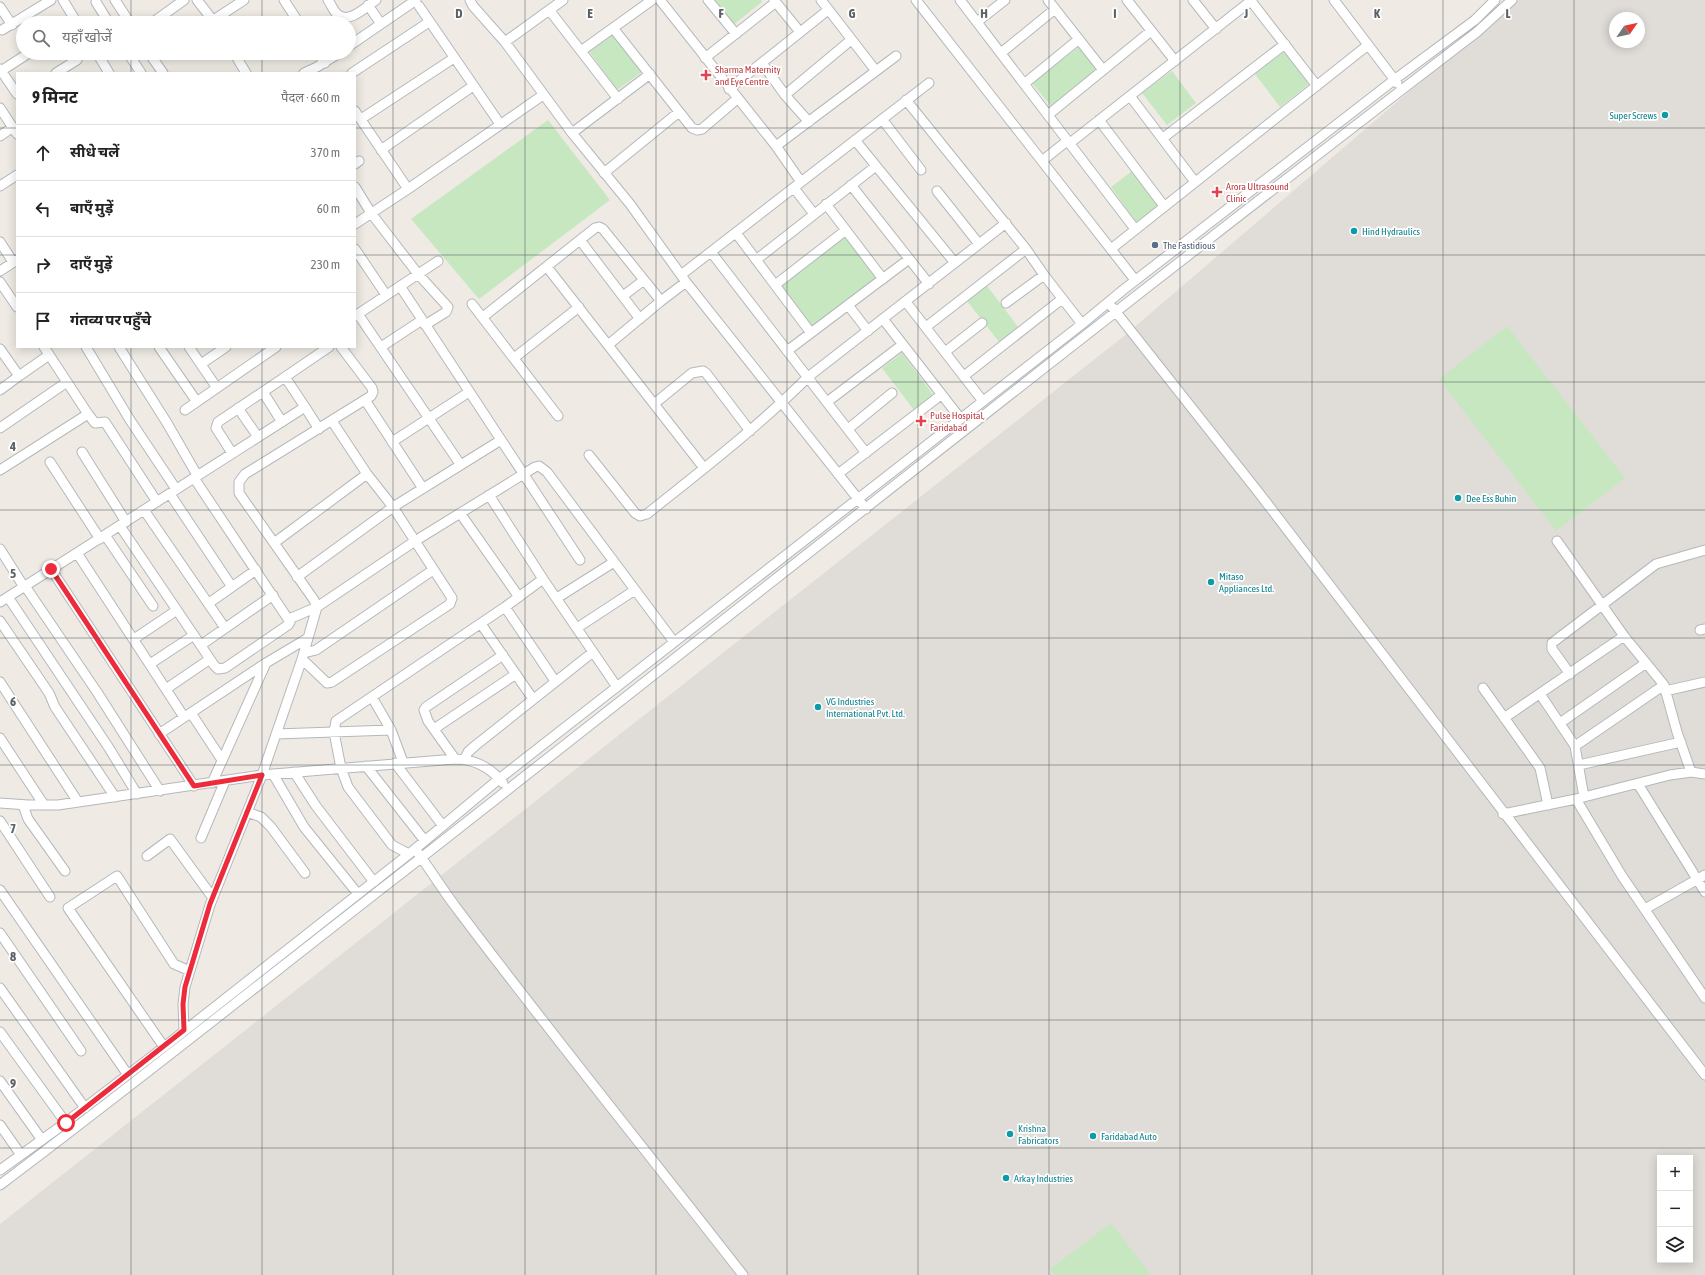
<!DOCTYPE html>
<html lang="hi">
<meta charset="utf-8">
<style>
:root{--surface:#fff;--page:#f6f6f6;--text:#222;--muted:#767676;--line:#e0e0e0}
body{margin:0;font-family:"Asap Condensed","Noto Sans Devanagari",sans-serif;background:var(--page);color:var(--text)}
.controls{position:absolute;right:12px;bottom:12px;display:grid;overflow:hidden;border-radius:0px;box-shadow:0 2px 10px #0003}
.controls button{width:36px;height:36px;display:grid;place-items:center;padding:0;border:0;border-bottom:1px solid var(--line);background:var(--surface);color:var(--text);font:20px sans-serif}
.compass{position:absolute;left:1609px;top:12px;width:36px;height:36px;border-radius:50%;background:var(--surface);box-shadow:0 2px 10px #0003;rotate:56deg}
.stop{position:absolute;width:12px;height:12px;margin:-9px;border:3px solid #ee2b3a;border-radius:50%;background:#fff}
.stop.end{background:#ee2b3a;border-color:#fff;box-shadow:0 1px 4px #0008}
.list{margin:0;padding:0;list-style:none}
h2{display:flex;justify-content:space-between;align-items:center;height:52px;margin:0;padding:0 16px;font-size:17px}
h2 small{font-size:13px;font-weight:400;color:var(--muted)}
.list li{display:grid;grid-template-columns:26px 1fr auto;gap:12px;align-items:center;box-sizing:border-box;height:56px;padding:0 16px;border-top:1px solid var(--line)}
.list b{display:block;font-size:15px;white-space:nowrap}
.list em{font-size:13px;font-style:normal;color:var(--muted)}
.icon{flex:none;width:22px;height:22px;fill:none;stroke:currentColor;stroke-width:2;stroke-linecap:round;stroke-linejoin:round}
.map{position:relative;flex:none;width:1705px;height:1275px;overflow:hidden}
.search{position:absolute;background:var(--surface);box-shadow:0 2px 10px #0003;left:16px;top:16px;width:340px;height:44px;display:flex;align-items:center;gap:10px;box-sizing:border-box;padding:0 14px;border-radius:22px;color:var(--muted);font-size:15px}
.panel{position:absolute;background:var(--surface);box-shadow:0 2px 10px #0003;left:16px;top:72px;width:340px;height:276px;border-radius:0px}
.map>svg:first-child{display:block}
.industrial{fill:#e0ddd8;fill-rule:evenodd}
.green{fill:#c6e7c0}
.lines{fill:none;stroke-linecap:round;stroke-linejoin:round}
.minor-casing{stroke:#b4b8bb;stroke-width:11}
.minor{stroke:#fff;stroke-width:9}
.route{stroke:#ee2b3a;stroke-width:5}
.grid{fill:none;stroke:#5c6165;stroke-width:1;stroke-opacity:0.55}
.health-dot{fill:#e0444e;stroke:#fff;stroke-width:1.5}
.culture-dot{fill:#0f9aa8;stroke:#fff;stroke-width:1.5}
.service-dot{fill:#5c6f8a;stroke:#fff;stroke-width:1.5}
.labels{text-anchor:middle;stroke-width:3.5;stroke-linejoin:round;paint-order:stroke}
.health-label{font-size:10px;fill:#be3a42;stroke:#fff;text-anchor:start}
.culture-label{font-size:10px;fill:#0d838f;stroke:#fff;text-anchor:start}
.service-label{font-size:10px;fill:#4e5e75;stroke:#fff;text-anchor:start}
.grid-label{font-size:13px;text-anchor:middle;font-weight:bold;fill:#5c6165;stroke:#fff;stroke-width:3.5;stroke-linejoin:round;paint-order:stroke}
</style>
<div class="map">
<svg width="1705" height="1275" viewBox="0 0 1705 1275">
<rect width="100%" height="100%" fill="#efebe4"/>
<path class="industrial" d="M1516,0h189v1275h-1705v-51l1124,-888zM1615,18h24v24h-24zM1660,1158h30v102h-30z"/>
<path class="green" d="M714,0h47l1,2 -29,23z
M614,33l28,39 -25,18 -28,-39z
M1079,47l18,23 -46,36 -19,-23z
M1284,52l25,32 -29,23 -25,-33z
M1172,71l24,32 -29,22 -25,-32z
M548,120l62,80 -131,99 -68,-80z
M1132,171l26,35 -22,16 -25,-35z
M845,235l33,43 -65,50 -33,-44z
M987,286l32,42 -19,15 -33,-42z
M1507,326l118,152 -69,53 -117,-152z
M902,353l32,43 -20,14 -32,-42z
M1111,1223l40,52h-96l-5,-6z"/>
<g class="lines">
<g class="minor-casing">
<path id="minor" d="M63,0l14,23
M115,0l15,23
M197,0l18,23
M284,0l15,23
M328,0c3,4 5,10 9,14 11,11 29,-7 39,-14
M470,0l3,6 32,36 67,91 58,71 56,78 180,227
M660,0l116,146 25,36
M708,0l28,34
M774,0l26,32
M821,0l55,71
M916,0l219,280
M960,0l175,229
M1048,0l55,70
M1127,0l48,61
M1193,0l23,29
M1334,0l63,83
M1251,1l66,85
M96,2l13,21
M368,5l13,19
M419,6l81,118
M0,7l12,18
M550,11l68,88
M977,22l28,-22
M152,23l32,-23
M209,23l35,-23
M613,28l79,100 5,2 5,-1 35,-30
M2,30l49,-30
M505,42l58,-42
M349,46l67,-46
M581,51l71,-51
M97,53l12,20
M128,53l13,20
M149,53l14,20
M234,53l12,20
M318,53l7,10
M1001,53l54,-44
M705,58l71,-56
M762,63l23,32 24,27
M0,69l17,25
M1,71l28,-18
M56,73l21,-13
M304,73l13,-6 22,-14
M352,73l77,-51
M1024,84l55,-45
M729,89l99,-79
M785,95l66,-55
M1130,96l65,86
M906,100l120,149 18,26 38,49
M0,108l17,26
M355,111l53,78
M1048,115l103,-84
M361,119l93,-61
M882,119l39,51
M1099,120l65,86
M572,133l78,-59
M0,136l13,-9
M1163,138l122,-94
M855,140l100,123
M1070,143l182,-143
M776,146l120,-90
M381,150l92,-64
M1042,161l25,-20
M355,164l4,-3
M604,173l75,-61
M851,185l78,99
M0,186l17,-11
M355,187l16,26 47,61 30,33 -2,5 -21,13
M794,188l20,26
M937,191l42,53
M826,204l57,75
M355,224l53,-35 135,-94
M736,233l75,100
M580,240l60,79
M0,242l13,20
M355,249l31,46
M1111,249l257,-204
M711,252l155,201
M756,260l120,-94
M547,267l157,201
M0,271l17,-11
M681,275l248,-192
M0,282l17,25
M775,285l71,-55
M400,286l180,274
M623,296l21,-16
M661,301l25,-19
M906,302l76,98
M1006,303l38,-28
M472,304l86,112
M848,305l20,26
M1112,307l147,186 446,582
M358,314l102,150
M355,316l83,-55
M483,317l112,-89 4,-1 4,2 58,72 -53,44
M883,319l77,99
M926,327l100,-78
M86,347l44,73 46,69
M119,347l48,76 30,52
M159,347l38,55
M189,347l28,41
M381,347l41,-27
M0,349l19,27 -19,14
M787,351l122,-92
M945,352l37,-29
M514,358l65,-51
M201,364l25,-17
M19,376l30,-21
M964,376l98,-77
M263,392l19,30
M365,400l57,87
M827,402l75,-57
M654,404l38,-31 11,-2 3,2 44,58
M305,407l-20,-30 44,-30
M238,408l20,29
M185,410l91,-63
M88,414l7,9 10,-1 52,80
M0,428l67,-46
M848,429l44,-36
M392,442l77,-50
M82,452l44,70
M232,453l-16,-25 2,-6 67,-45
M589,455l46,58 5,3 7,-2c55,-44 111,-87 161,-137l198,-154
M50,462l50,77
M0,470l88,-56 -44,-67
M838,474l103,-79
M170,494l62,93
M489,495l54,84 74,108
M144,510l81,118
M460,513l59,84
M120,526l94,139 4,4 7,-1 63,-43 2,-3 -96,-144
M105,535l48,71
M1557,541l67,95 40,49
M274,543l93,-69
M0,549l24,38
M77,553l107,164
M51,569l143,217
M297,577l96,-70 108,-67
M543,579l-38,28 50,74
M25,586l72,106 63,99
M8,597l101,151 28,46
M557,598l57,-36
M0,602l305,-195 14,22
M209,603l47,-33
M289,619l28,-12 98,-66 120,-74 4,-1 8,6 127,170
M0,621l49,72 6,14 60,90
M481,624l52,75
M577,628l58,-38
M1700,630l5,-1
M134,639l43,-29
M201,645l72,-50
M304,653l12,-3 117,-80
M302,659l25,24 5,-1 118,-78 2,-6 -59,-91 -26,-33 -35,-53
M150,664l44,-29
M1570,674l-18,-25v-6l104,-79 49,-14
M0,682l78,120
M1483,688l57,80 8,37
M166,689l44,-30
M1665,691l40,-9
M1540,694l35,52 9,51
M372,697l19,33 12,32
M191,713l31,47
M1504,718l120,-82
M1560,723l86,-60
M434,729l82,-55
M159,734l107,-71 42,-25
M276,734l115,-4
M0,738l44,67
M1575,746l89,-61 13,47 14,40
M455,759l-27,-38 -4,-11 2,-3 77,-52
M465,759l3,-7 8,-7 117,-93
M395,763l48,63
M1579,765l102,-23
M366,766l59,75
M294,772l22,34 58,76
M273,774l31,53 54,67
M212,783l54,-120
M1638,784l67,108
M1576,799l46,77 83,122
M0,803l28,2h30l204,-30 193,-16c20,0 35,8 48,24
M23,805l5,14 37,52
M247,812l14,5 10,10 34,46
M1503,814l73,-15 94,-24 21,-3 14,2
M0,821l50,76
M201,838l24,-57
M418,853c14,19 26,39 40,57 93,124 190,243 285,365
M409,854l-17,-9 -44,-58 -7,-19 -7,-36 2,-11 169,-114
M147,856l23,-17 43,59
M0,890l128,185
M1645,909l60,-34
M0,933l81,118
M0,988l85,120
M184,1030l-1,-26 2,-17 25,-82 52,-130 40,-116 15,-52 -3,-7 -75,-107v-11l6,-8 126,-78 2,-4 -1,-4 -31,-41
M0,1032l66,91
M164,1047l-96,-139 49,-32 57,88 16,7
M0,1081l42,59
M0,1125l21,30
M0,1170l57,-41 107,-82 245,-193 90,-75 78,-61 505,-394 41,-34 271,-210 81,-60 20,-20
M0,1185c133,-100 263,-204 394,-306 361,-283 719,-568 1083,-847l35,-32"/>
</g>
<use href="#minor" class="minor"/>
</g>
<g class="lines">
<path class="route" d="M51,569l143,217 68,-11 -52,129 -25,83 -2,17 1,26 -118,93"/>
</g>
<path class="grid" d="M131,0v23M262,0v23M393,0v1275M525,0v1275M656,0v1275M787,0v1275M918,0v1275M1049,0v1275M1180,0v1275M1312,0v1275M1443,0v1275M1574,0v1275M131,53v20M262,53v20M0,128h17M355,128h1350M0,255h17M355,255h1350M131,347v928M262,347v928M0,382h1705M0,510h1705M0,638h1705M0,765h1705M0,892h1705M0,1020h1705M0,1148h1705"/>
<g class="health-dot">
<path d="M704 69h4v4h4v4h-4v4h-4v-4h-4v-4h4z"/>
<path d="M1215 186h4v4h4v4h-4v4h-4v-4h-4v-4h4z"/>
<path d="M919 415h4v4h4v4h-4v4h-4v-4h-4v-4h4z"/>
</g>
<g class="culture-dot">
<circle cx="1665" cy="115" r="4"/>
<circle cx="1354" cy="231" r="4"/>
<circle cx="1458" cy="498" r="4"/>
<circle cx="1211" cy="582" r="4"/>
<circle cx="818" cy="707" r="4"/>
<circle cx="1010" cy="1134" r="4"/>
<circle cx="1093" cy="1136" r="4"/>
<circle cx="1006" cy="1178" r="4"/>
</g>
<circle class="service-dot" cx="1155" cy="245" r="4"/>
<g class="labels">
<g class="health-label">
<text x="715" y="73">Sharma Maternity<tspan x="715" dy="12">and Eye Centre</tspan></text>
<text x="1226" y="190">Arora Ultrasound<tspan x="1226" dy="12">Clinic</tspan></text>
<text x="930" y="419">Pulse Hospital,<tspan x="930" dy="12">Faridabad</tspan></text>
</g>
<g class="culture-label">
<text x="1657" y="119" text-anchor="end">Super Screws</text>
<text x="1362" y="235">Hind Hydraulics</text>
<text x="1466" y="502">Dee Ess Buhin</text>
<text x="1219" y="580">Mitaso<tspan x="1219" dy="12">Appliances Ltd.</tspan></text>
<text x="826" y="705">VG Industries<tspan x="826" dy="12">International Pvt. Ltd.</tspan></text>
<text x="1018" y="1132">Krishna<tspan x="1018" dy="12">Fabricators</tspan></text>
<text x="1101" y="1140">Faridabad Auto</text>
<text x="1014" y="1182">Arkay Industries</text>
</g>
<g class="service-label">
<text x="1163" y="249">The Fastidious</text>
</g>
</g>
<g class="grid-label">
<text x="459" y="18">D</text>
<text x="590" y="18">E</text>
<text x="721" y="18">F</text>
<text x="852" y="18">G</text>
<text x="984" y="18">H</text>
<text x="1115" y="18">I</text>
<text x="1246" y="18">J</text>
<text x="1377" y="18">K</text>
<text x="1508" y="18">L</text>
<text x="13" y="451">4</text>
<text x="13" y="578">5</text>
<text x="13" y="706">6</text>
<text x="13" y="833">7</text>
<text x="13" y="961">8</text>
<text x="13" y="1088">9</text>
</g>
</svg>
<div class="controls">
<button>+</button>
<button>−</button>
<button><svg class="icon" aria-label="layers" viewBox="0 0 24 24"><path d="M12 4l9 5-9 5-9-5zM3 14l9 5 9-5"/></svg></button>
</div>
<svg class="compass" viewBox="-18 -18 36 36"><path d="M0-13l5 13h-10z" fill="#e53935"/><path d="M0 13l5-13h-10z" fill="#767676"/></svg>
<div class="stop" style="left:66px;top:1123px"></div>
<div class="stop end" style="left:51px;top:569px"></div>
<div class="search"><svg class="icon" aria-label="search" viewBox="0 0 24 24"><circle cx="10" cy="10" r="6"/><path d="M15 15l6 6"/></svg>यहाँ खोजें</div>
<section class="panel">
<h2>9 मिनट<small>पैदल · 660 m</small></h2>
<ul class="list">
<li><svg class="icon" aria-label="ahead" viewBox="0 0 24 24"><path d="M12 20V5M6 11l6-6 6 6"/></svg><div><b>सीधे चलें</b></div><em>370 m</em></li>
<li><svg class="icon" aria-label="left" viewBox="0 0 24 24"><path d="M17 20v-9H6M10 6l-5 5 5 5"/></svg><div><b>बाएँ मुड़ें</b></div><em>60 m</em></li>
<li><svg class="icon" aria-label="right" viewBox="0 0 24 24"><path d="M7 20v-9h11M14 6l5 5-5 5"/></svg><div><b>दाएँ मुड़ें</b></div><em>230 m</em></li>
<li><svg class="icon" aria-label="arrive" viewBox="0 0 24 24"><path d="M6 21V4h12l-3 4 3 4H6"/></svg><div><b>गंतव्य पर पहुँचे</b></div></li>
</ul>
</section>
</div>
